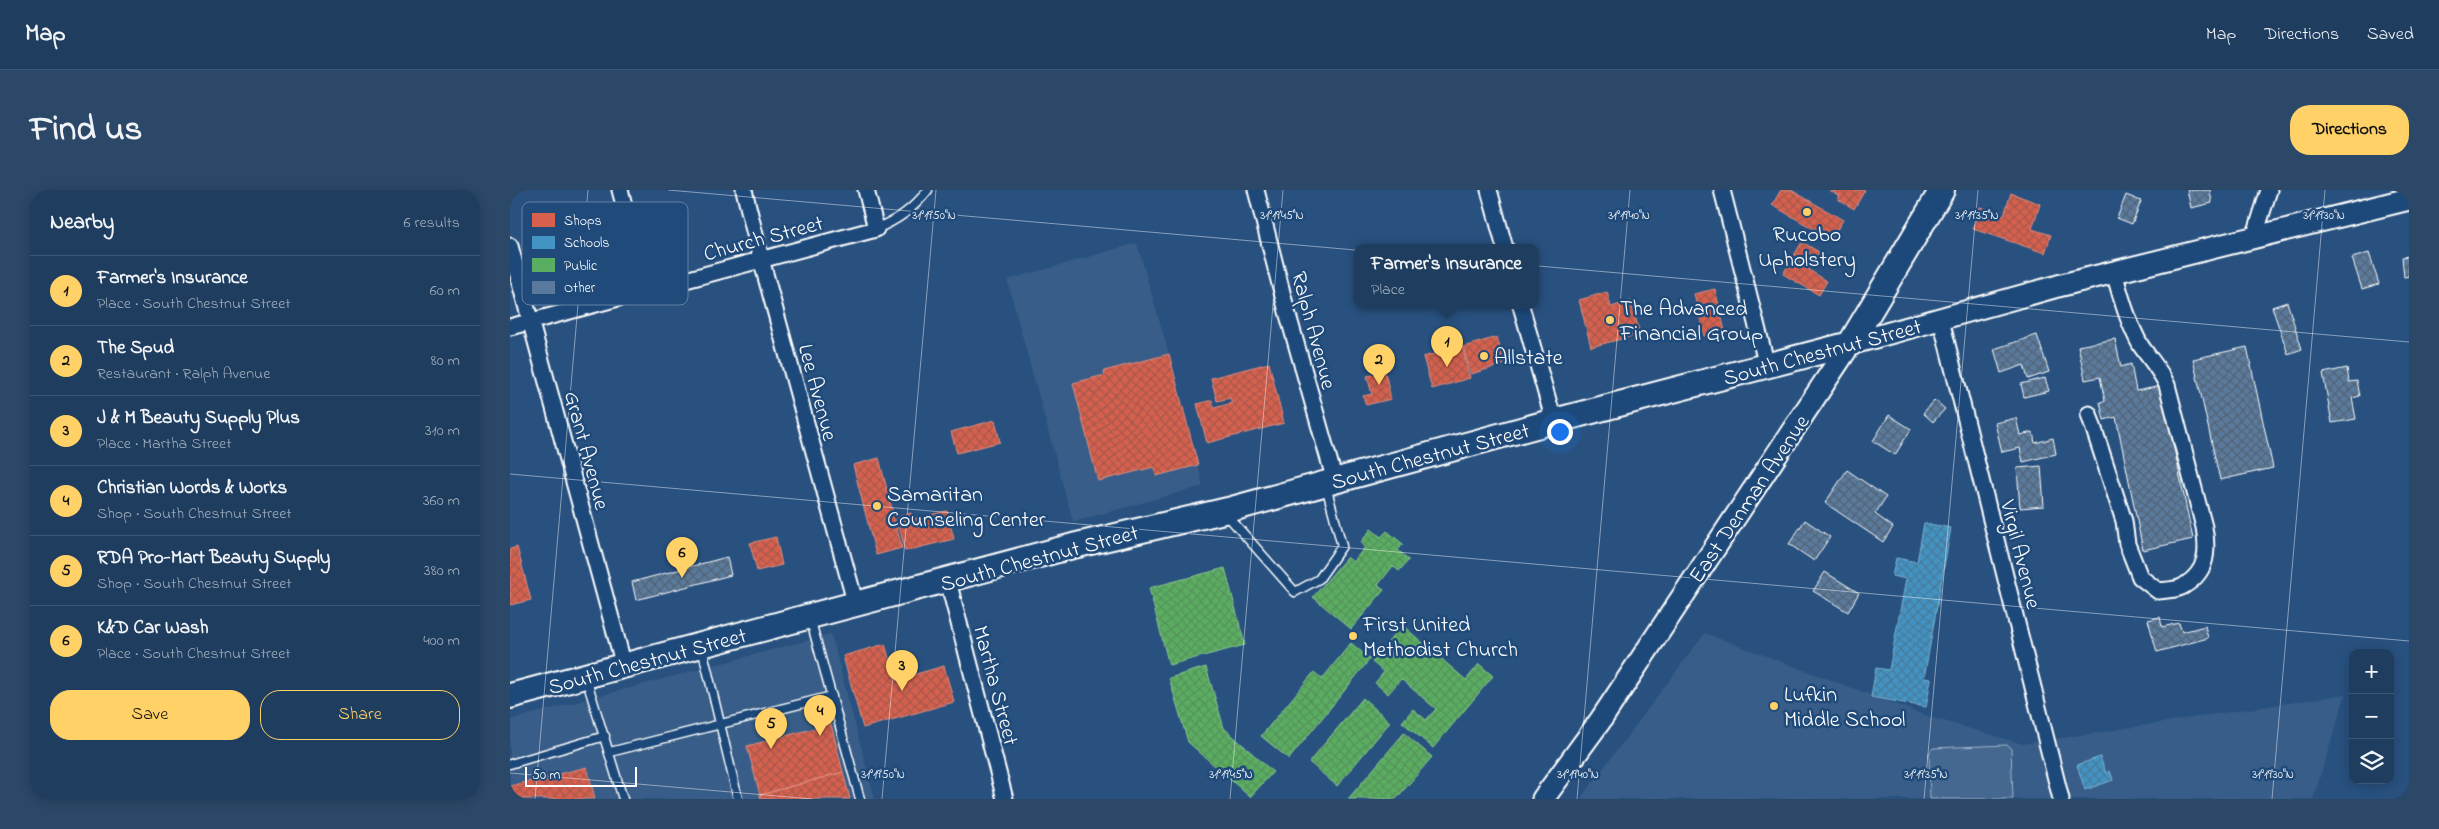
<!DOCTYPE html>
<meta charset="utf-8">
<style>
:root{--surface:#1e3d5f;--page:#2b4868;--text:#f1f3f6;--muted:#a1aebd;--line:#3c5674;--accent:#ffd166}
body{margin:0;font-family:"Indie Flower",sans-serif;background:var(--page);color:var(--text)}
.controls{position:absolute;right:15px;bottom:15px;display:grid;overflow:hidden;border-radius:10px;box-shadow:0 2px 12px #0003}
.controls button{width:45px;height:45px;display:grid;place-items:center;padding:0;border:0;border-bottom:1px solid var(--line);background:var(--surface);color:var(--text);font:25px sans-serif}
.scale{position:absolute;left:15px;bottom:12px;width:112px;box-sizing:border-box;padding-left:5px;border:2px solid #fff;border-top:0;font-size:14px;line-height:18px;white-space:nowrap;color:#fff;-webkit-text-stroke:4px #1f4a7a;paint-order:stroke}
.you{position:absolute;left:1049px;top:241px;width:18px;height:18px;margin:-12px;border:4px solid #fff;border-radius:50%;background:#1a73e8;box-shadow:0 0 0 8px #1a73e833}
.badge{display:grid;place-items:center;width:32px;height:32px;border-radius:50%;background:var(--accent);color:#111;font-size:16px;font-weight:700}
.pin{position:absolute;translate:-50% -41px;filter:drop-shadow(0 1px 2px #0008)}
.pin::after{content:'';position:absolute;top:26px;width:18px;height:15px;background:inherit;clip-path:polygon(0 0,100% 0,50% 100%)}
.popup{position:absolute;left:844px;top:54px;width:185px;height:65px;box-sizing:border-box;display:grid;place-content:center;border-radius:10px;background:var(--surface);filter:drop-shadow(0 1px 4px #0005);font-size:16px;white-space:nowrap;color:var(--muted)}
.popup b{font-size:19px;color:var(--text)}
.popup::after{content:'';position:absolute;left:50%;top:100%;margin-left:-10px;border:10px solid transparent;border-top-color:var(--surface)}
.list{margin:0;padding:0;list-style:none}
h2{display:flex;justify-content:space-between;align-items:center;height:65px;margin:0;padding:0 20px;font-size:21px}
h2 small{font-size:16px;font-weight:400;color:var(--muted)}
.list li{display:grid;grid-template-columns:32px 1fr auto;gap:15px;align-items:center;box-sizing:border-box;height:70px;padding:0 20px;border-top:1px solid var(--line)}
.list b{display:block;font-size:19px;white-space:nowrap}
.list p{margin:0;font-size:16px;white-space:nowrap;color:var(--muted)}
.list em{font-size:16px;font-style:normal;color:var(--muted)}
.actions{display:flex;gap:10px;padding:15px 20px}
.actions a{flex:1;padding:11px 0;border:1px solid var(--accent);border-radius:20px;text-align:center;font-size:18px;color:var(--accent)}
.actions .main{background:var(--accent);color:#111}
.icon{flex:none;width:28px;height:28px;fill:none;stroke:currentColor;stroke-width:2;stroke-linecap:round;stroke-linejoin:round}
.map{position:relative;flex:none;width:1899px;height:609px;overflow:hidden;border-radius:20px}
header{display:flex;align-items:center;gap:30px;box-sizing:border-box;height:70px;padding:0 25px;background:var(--surface);border-bottom:1px solid var(--line)}
header strong{font-size:24px}
nav{display:flex;gap:28px;margin-inline-start:auto;font-size:18px}
.intro{display:flex;align-items:center;justify-content:space-between;box-sizing:border-box;height:120px;padding:0 30px}
h1{margin:0;font-size:35px}
.button{padding:12px 22px;border-radius:20px;background:var(--accent);color:#111;font-size:18px;font-weight:700}
main{display:flex;gap:30px;padding:0 30px}
aside{flex:1;background:var(--surface);border-radius:20px;box-shadow:0 2px 12px #0003}
.map>svg:first-child{display:block}
.built{fill:#375d88}
.green{fill:#446890;stroke:#a2b4c8}
.shops{fill:url(#shops-cross-hatch);stroke:#e29082}
.schools{fill:url(#schools-cross-hatch);stroke:#7bb3d5}
.public{fill:url(#public-cross-hatch);stroke:#8cc690}
.building{fill:url(#building-cross-hatch);stroke:#fff}
.lines{fill:none;stroke-linecap:round;stroke-linejoin:round}
.service-casing{stroke:#fff;stroke-width:11}
.minor-casing{stroke:#fff;stroke-width:19}
.secondary-casing{stroke:#fff;stroke-width:25}
.primary-casing{stroke:#fff;stroke-width:28}
.service{stroke:#1f4a7a;stroke-width:8}
.minor{stroke:#1f4a7a;stroke-width:15}
.secondary{stroke:#1f4a7a;stroke-width:21}
.primary{stroke:#1f4a7a;stroke-width:24}
.ticks{fill:none;stroke:#fff;stroke-width:1;stroke-opacity:0.45}
.poi-dot{fill:#ffd166;stroke:#1f4a7a;stroke-width:2}
.labels{text-anchor:middle;stroke-width:5;stroke-linejoin:round;paint-order:stroke}
.poi-label{font-size:22px;fill:#fff;stroke:#1f4a7a;text-anchor:start}
.street-label{font-size:22px;fill:#fff;stroke:#1f4a7a}
.key{fill:#1f4a7a;stroke:#6280a2;stroke-width:1}
.key-label{font-size:14px;fill:#fff}
.ticks-label{font-size:12px;text-anchor:middle;fill:#fff;stroke:#1f4a7a;stroke-width:5;stroke-linejoin:round;paint-order:stroke}
</style>
<header>
<strong>Map</strong>
<nav><a>Map</a><a>Directions</a><a>Saved</a></nav>
</header>
<div class="intro"><h1>Find us</h1><a class="button">Directions</a></div>
<main>
<aside>
<h2>Nearby<small>6 results</small></h2>
<ul class="list">
<li><span class="badge">1</span><div><b>Farmer's Insurance</b><p>Place · South Chestnut Street</p></div><em>60 m</em></li>
<li><span class="badge">2</span><div><b>The Spud</b><p>Restaurant · Ralph Avenue</p></div><em>80 m</em></li>
<li><span class="badge">3</span><div><b>J &amp; M Beauty Supply Plus</b><p>Place · Martha Street</p></div><em>310 m</em></li>
<li><span class="badge">4</span><div><b>Christian Words &amp; Works</b><p>Shop · South Chestnut Street</p></div><em>360 m</em></li>
<li><span class="badge">5</span><div><b>RDA Pro-Mart Beauty Supply</b><p>Shop · South Chestnut Street</p></div><em>380 m</em></li>
<li><span class="badge">6</span><div><b>K&amp;D Car Wash</b><p>Place · South Chestnut Street</p></div><em>400 m</em></li>
</ul>
<div class="actions"><a class="main">Save</a><a>Share</a></div>
</aside>
<div class="map">
<svg width="1899" height="609" viewBox="0 0 1899 609">
<defs>
<pattern id="shops-cross-hatch" width="8" height="8" patternUnits="userSpaceOnUse" patternTransform="scale(1.25)"><rect width="8" height="8" fill="#d6604d"/><path d="M0 0l8 8M0 8l8-8" fill="none" stroke="#a6594d"/></pattern>
<pattern id="schools-cross-hatch" width="8" height="8" patternUnits="userSpaceOnUse" patternTransform="scale(1.25)"><rect width="8" height="8" fill="#4393c3"/><path d="M0 0l8 8M0 8l8-8" fill="none" stroke="#467a99"/></pattern>
<pattern id="public-cross-hatch" width="8" height="8" patternUnits="userSpaceOnUse" patternTransform="scale(1.25)"><rect width="8" height="8" fill="#5aae61"/><path d="M0 0l8 8M0 8l8-8" fill="none" stroke="#56915b"/></pattern>
<pattern id="building-cross-hatch" width="8" height="8" patternUnits="userSpaceOnUse" patternTransform="scale(1.25)"><rect width="8" height="8" fill="#5a7a9d"/><path d="M0 0l8 8M0 8l8-8" fill="none" stroke="#536374"/></pattern>
</defs>
<rect width="100%" height="100%" fill="#28517f"/>
<filter id="ink" filterUnits="userSpaceOnUse"><feTurbulence type="fractalNoise" baseFrequency=".02" numOctaves="2"/><feDisplacementMap in="SourceGraphic" scale="10" xChannelSelector="R" yChannelSelector="G"/><feConvolveMatrix kernelMatrix="1 2 1 2 8 2 1 2 1" color-interpolation-filters="sRGB"/></filter>
<g filter="url(#ink)">
<path class="built" d="M627,53l32,111 34,132 -130,36 -66,-242z
M1195,443l225,84 93,27 323,-50 -33,105h-733z
M321,444l44,165h-365v-79z"/>
<path class="green" d="M1497,555l4,4 2,50h-83l-1,-46 4,-5z"/>
<path class="shops" d="M1271,0h10l52,30 -12,19 -59,-34z
M1319,0h36l-11,19 -16,-10 2,-3z
M1501,3l29,11 -8,25 19,6 -6,18 -72,-24 7,-22 24,8z
M1292,52l17,10 -10,18 18,11 -8,14 -36,-21z
M1205,99l10,42 -21,5 -10,-42z
M1097,102l4,15 20,-6 9,33 -49,13 -12,-47z
M987,147l8,27 -34,10 -8,-27z
M952,156l8,32 -38,11 -9,-32z
M659,164l29,111 -42,11 -2,-9 -56,14 -25,-98 32,-8 -1,-4z
M759,173l15,60 -77,20 -10,-39 15,-4 2,8 18,-5 -2,-5 -13,3 -6,-23z
M875,182l6,27 -25,6 -3,-9 9,-2 -5,-18z
M485,230l5,22 -43,11 -6,-21z
M369,268l23,90 -26,7 -23,-90z
M437,321l7,28 -49,12 -8,-34 14,-4 2,6z
M266,347l6,28 -25,6 -7,-28z
M7,357l14,53 -21,5v-56z
M375,454l10,36 49,-14 10,36 -91,26 -20,-72z
M321,534l12,48 -83,23 -13,-49z
M77,577l8,32h-85v-13z
M333,582l7,27h-89l-1,-4z"/>
<path class="schools" d="M1414,333l27,5 -27,150 7,1 -5,28 -55,-10 5,-29 13,2 17,-91 -14,-3 4,-18 21,4z
M1590,567l6,16 4,-2 3,9 -28,10 -8,-25z"/>
<path class="public" d="M861,339l10,8 6,-6 16,13 -5,6 11,10 -10,11 -6,-5 -15,19 6,5 -33,39 -38,-32 34,-40 6,5 12,-15 -4,-5z
M715,378l20,77 -76,20 -20,-77z
M892,435l64,55 13,-16 14,12 -60,72 -31,-26 11,-13 13,11 10,-11 -35,-30 -13,15 -13,-11 9,-11 -12,-10z
M841,453l19,16 -81,100 -28,-23 53,-64 8,7z
M696,477l18,61 49,44 -23,25 -62,-55 -19,-64z
M853,508l27,24 -53,64 -28,-24z
M894,543l28,24 -36,42h-48z"/>
<path class="building" d="M1677,0h23l2,13 -21,5z
M1616,5l15,6 -9,23 -15,-6z
M1859,63l10,31 -17,5 -10,-31z
M1899,66v20l-5,1 -2,-20z
M1777,112l15,47 -14,5 -16,-47z
M1527,145l12,37 -21,7 -4,-14 -23,8 -7,-24z
M1605,149l6,28 10,-3 5,27 25,-5 32,153 -50,11 -27,-133 -12,3 -4,-18 5,-1 -5,-24 -15,3 -7,-34z
M1737,157l26,121 -53,12 -27,-121z
M1837,178l2,14 8,-1 3,15 -8,2 4,21 -24,4 -9,-50z
M1535,188l4,13 -25,6 -3,-13z
M1425,210l10,9 -12,13 -10,-9z
M1379,225l22,14 -16,26 -22,-14z
M1506,228l4,17 13,-3 2,11 18,-5 3,16 -33,8 -3,-14 -18,4 -7,-29z
M1531,276l3,40 -24,2 -3,-40z
M1337,280l39,27 -11,17 18,13 -10,15 -58,-39z
M1295,330l25,17 -16,24 -25,-17z
M217,367l4,18 -95,25 -4,-18z
M1315,382l34,21 -11,19 -35,-21z
M1650,427l2,10 17,-4 3,9 23,-6 3,12 -51,14 -9,-32z"/>
<g class="lines">
<g class="service-casing">
<path id="service" d="M366,39c22,-9 37,-20 52,-39
M716,324l69,78 24,-13 23,-33 -16,-60
M300,428l50,181
M192,458l36,151
M76,488l37,121
M100,562l222,-56
M0,574l95,-28"/>
</g>
<g class="minor-casing">
<path id="minor" d="M110,0l27,100
M234,0l17,69 95,346
M746,0l30,118 49,173
M979,0l16,58
M1212,0l45,176
M1744,48l15,-48
M0,56l114,420
M1011,116l33,115
M1431,130l120,479
M0,137l366,-98 -10,-39
M1579,224l35,107 3,23 13,33 18,14c8,-1 21,-1 27,-6 23,-14 23,-35 19,-58l-37,-142c-7,-15 -17,-26 -26,-39 -13,-23 -20,-49 -27,-74
M438,391l57,218"/>
</g>
<g class="secondary-casing">
<path id="secondary" d="M1033,609l57,-78 250,-377 208,-58 351,-87"/>
</g>
<g class="primary-casing">
<path id="primary" d="M0,506l563,-150 155,-36 326,-89 296,-77 92,-154"/>
</g>
<use href="#service" class="service"/>
<use href="#minor" class="minor"/>
<use href="#secondary" class="secondary"/>
<use href="#primary" class="primary"/>
</g>
</g>
<path class="ticks" d="M158,0l1741,152M0,284l1899,167M0,583l302,26M25,609l53,-609M372,609l54,-609M720,609l53,-609M1067,609l53,-609M1414,609l54,-609M1762,609l53,-609"/>
<g class="poi-dot">
<circle cx="1297" cy="22" r="5"/>
<circle cx="1100" cy="130" r="5"/>
<circle cx="974" cy="166" r="5"/>
<circle cx="367" cy="316" r="5"/>
<circle cx="843" cy="446" r="5"/>
<circle cx="1264" cy="516" r="5"/>
</g>
<g class="labels">
<g class="poi-label">
<text x="1297" y="51" text-anchor="middle">Rucobo<tspan x="1297" dy="25">Upholstery</tspan></text>
<text x="1110" y="125">The Advanced<tspan x="1110" dy="25">Financial Group</tspan></text>
<text x="984" y="174">Allstate</text>
<text x="377" y="311">Samaritan<tspan x="377" dy="25">Counseling Center</tspan></text>
<text x="853" y="441">First United<tspan x="853" dy="25">Methodist Church</tspan></text>
<text x="1274" y="511">Lufkin<tspan x="1274" dy="25">Middle School</tspan></text>
</g>
<g class="street-label">
<text transform="translate(253 47) rotate(-15)" y="8">Church Street</text>
<text transform="translate(805 140) rotate(75)" y="8">Ralph Avenue</text>
<text transform="translate(1312 161) rotate(-15)" y="8">South Chestnut Street</text>
<text transform="translate(309 202) rotate(75)" y="8">Lee Avenue</text>
<text transform="translate(78 260) rotate(75)" y="8">Grant Avenue</text>
<text transform="translate(920 265) rotate(-15)" y="8">South Chestnut Street</text>
<text transform="translate(1238 308) rotate(-56)" y="8">East Denman Avenue</text>
<text transform="translate(1512 364) rotate(76)" y="8">Virgil Avenue</text>
<text transform="translate(529 367) rotate(-15)" y="8">South Chestnut Street</text>
<text transform="translate(137 470) rotate(-15)" y="8">South Chestnut Street</text>
<text transform="translate(487 495) rotate(75)" y="8">Martha Street</text>
</g>
</g>
<rect x="12" y="12" width="166" height="103" rx="8" class="key"/>
<rect x="22" y="23" width="23" height="14" fill="#d6604d"/>
<rect x="22" y="46" width="23" height="13" fill="#4393c3"/>
<rect x="22" y="68" width="23" height="14" fill="#5aae61"/>
<rect x="22" y="91" width="23" height="13" fill="#5a7a9d"/>
<g class="key-label">
<text x="54" y="35">Shops</text>
<text x="54" y="57">Schools</text>
<text x="54" y="80">Public</text>
<text x="54" y="102">Other</text>
</g>
<g class="ticks-label">
<text x="424" y="29">31°19'50"N</text>
<text x="772" y="29">31°19'45"N</text>
<text x="1119" y="29">31°19'40"N</text>
<text x="1467" y="29">31°19'35"N</text>
<text x="1814" y="29">31°19'30"N</text>
<text x="373" y="588">31°19'50"N</text>
<text x="721" y="588">31°19'45"N</text>
<text x="1068" y="588">31°19'40"N</text>
<text x="1416" y="588">31°19'35"N</text>
<text x="1763" y="588">31°19'30"N</text>
</g>
</svg>
<div class="controls">
<button>+</button>
<button>−</button>
<button><svg class="icon" aria-label="layers" viewBox="0 0 24 24"><path d="M12 4l9 5-9 5-9-5zM3 14l9 5 9-5"/></svg></button>
</div>
<div class="scale">50 m</div>
<div class="you"></div>
<div class="pin badge" style="left:937px;top:177px">1</div>
<div class="popup"><b>Farmer's Insurance</b>Place</div>
<div class="pin badge" style="left:869px;top:195px">2</div>
<div class="pin badge" style="left:392px;top:501px">3</div>
<div class="pin badge" style="left:310px;top:546px">4</div>
<div class="pin badge" style="left:261px;top:559px">5</div>
<div class="pin badge" style="left:172px;top:388px">6</div>
</div>
</main>
